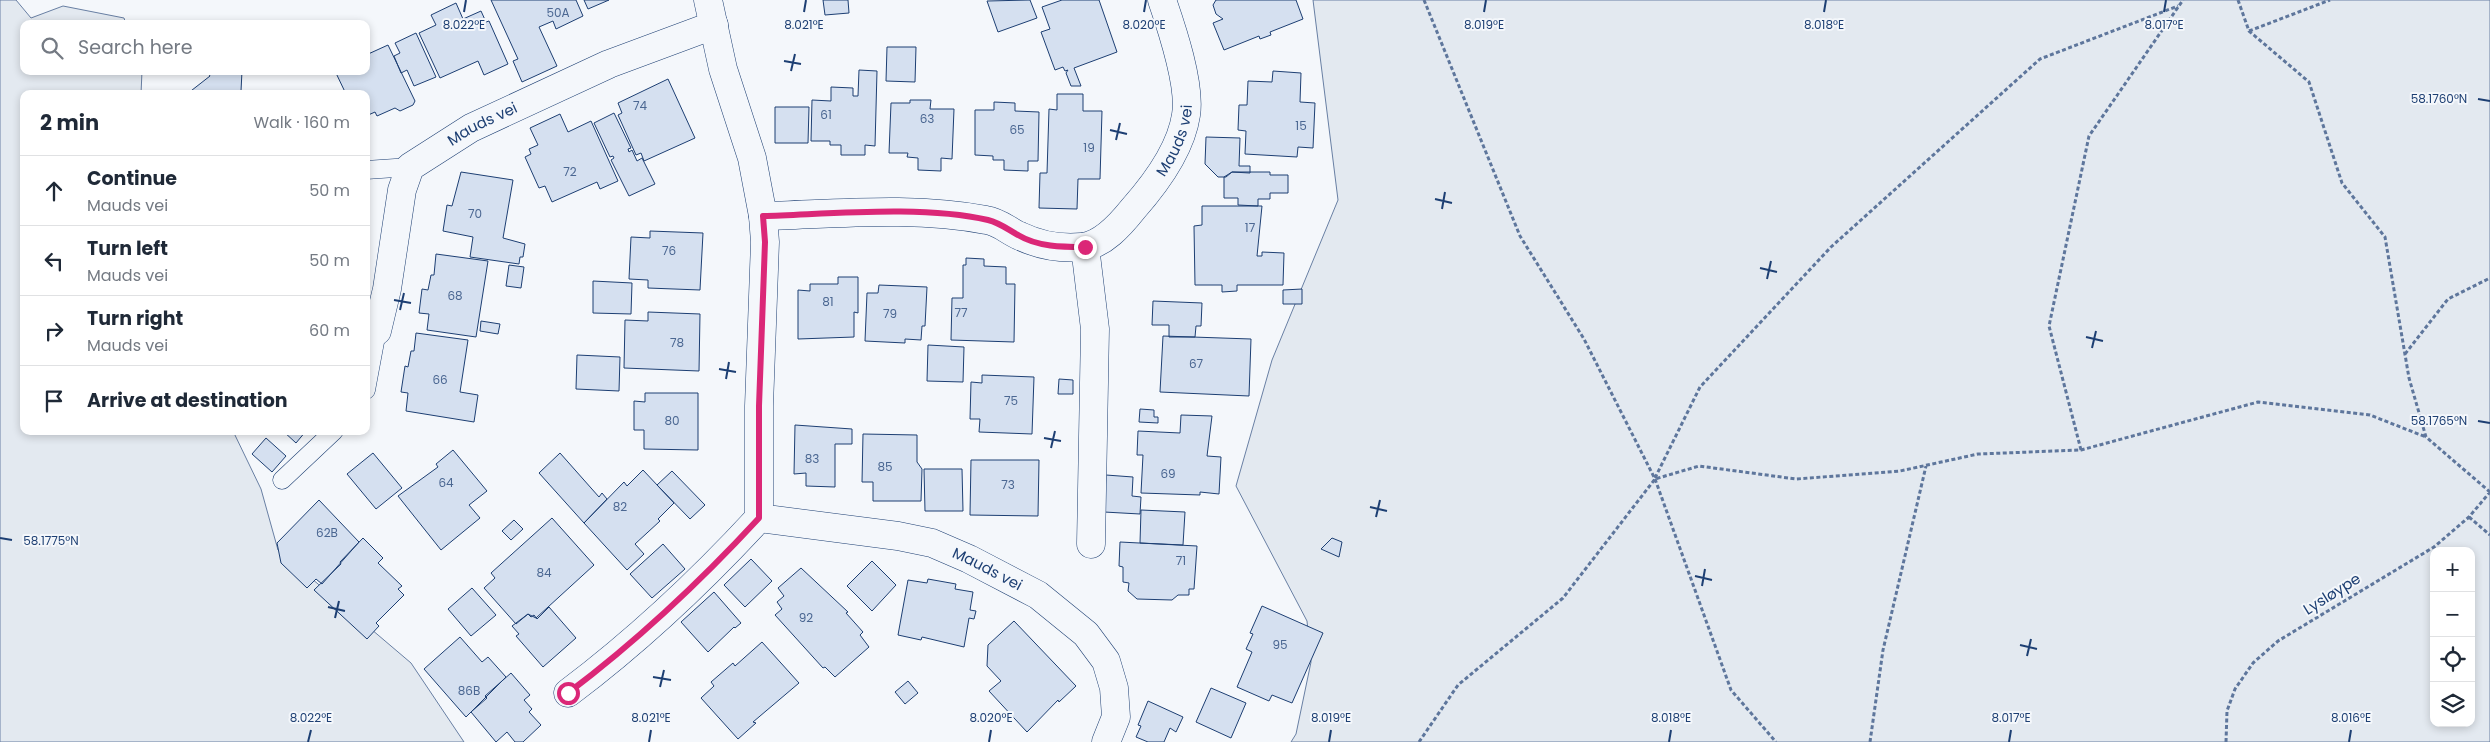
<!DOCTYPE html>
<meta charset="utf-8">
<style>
:root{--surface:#fff;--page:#f6f6f7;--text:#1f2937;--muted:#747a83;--line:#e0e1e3}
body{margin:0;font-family:Poppins,sans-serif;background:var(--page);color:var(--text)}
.controls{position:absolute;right:15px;bottom:15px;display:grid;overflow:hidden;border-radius:10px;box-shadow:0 2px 8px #0003}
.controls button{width:45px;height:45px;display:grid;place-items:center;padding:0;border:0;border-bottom:1px solid var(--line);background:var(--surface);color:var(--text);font:25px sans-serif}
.stop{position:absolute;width:15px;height:15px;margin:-11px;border:4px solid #db2777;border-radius:50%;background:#fff}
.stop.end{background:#db2777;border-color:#fff;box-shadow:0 1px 5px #0008}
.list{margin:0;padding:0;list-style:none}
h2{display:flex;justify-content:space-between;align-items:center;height:65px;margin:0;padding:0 20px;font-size:21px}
h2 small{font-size:16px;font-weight:400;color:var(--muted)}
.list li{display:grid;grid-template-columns:32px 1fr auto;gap:15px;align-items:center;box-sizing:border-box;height:70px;padding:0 20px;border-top:1px solid var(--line)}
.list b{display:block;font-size:19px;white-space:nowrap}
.list p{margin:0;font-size:16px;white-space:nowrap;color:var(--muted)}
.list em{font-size:16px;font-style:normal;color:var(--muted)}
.icon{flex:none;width:28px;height:28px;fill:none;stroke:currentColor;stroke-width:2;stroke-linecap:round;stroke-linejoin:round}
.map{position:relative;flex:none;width:2490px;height:742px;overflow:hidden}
.search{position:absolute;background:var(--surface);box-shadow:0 2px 8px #0003;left:20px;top:20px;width:350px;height:55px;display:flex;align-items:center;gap:12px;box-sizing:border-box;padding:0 18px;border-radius:10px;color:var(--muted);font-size:19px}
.panel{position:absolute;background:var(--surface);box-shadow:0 2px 8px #0003;left:20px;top:90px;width:350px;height:345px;border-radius:10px}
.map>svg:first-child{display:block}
.green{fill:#e3e9f0;stroke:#687fa3;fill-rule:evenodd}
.building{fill:#d5e0f0;stroke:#1d3f73}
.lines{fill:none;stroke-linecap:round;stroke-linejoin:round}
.lane-casing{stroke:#1d3f73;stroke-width:19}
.street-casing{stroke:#1d3f73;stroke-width:29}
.path{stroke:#5e769c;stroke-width:3;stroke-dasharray:4 2.5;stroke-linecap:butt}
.lane{stroke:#f4f7fb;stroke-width:18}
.street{stroke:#f4f7fb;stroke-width:28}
.route{stroke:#db2777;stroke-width:6}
.ticks{fill:none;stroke:#1d3f73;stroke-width:2}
.labels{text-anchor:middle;stroke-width:4;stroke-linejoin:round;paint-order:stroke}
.number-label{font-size:12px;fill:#4b6792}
.street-label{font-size:15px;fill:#1d3f73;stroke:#f4f7fb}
.ticks-label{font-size:12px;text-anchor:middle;fill:#1d3f73;stroke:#f4f7fb;stroke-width:4;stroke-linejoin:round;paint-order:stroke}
</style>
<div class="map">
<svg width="2490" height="742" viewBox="0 0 2490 742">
<rect width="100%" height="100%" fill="#f4f7fb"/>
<path class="green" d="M0,0h16l15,18 32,-12 61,12 2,6h-102v47h118l-1,23h-117v337h209l28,58 17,61 133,113 53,79h-464z
M1313,0h1177v742h-1199l5,-8 15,-72 -4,-41 -71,-135 36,-126 66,-160zM2434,551h37v172h-37z"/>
<path class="building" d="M491,0h85l7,16 -27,13 -3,-8 -14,6 18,39 -35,16 -9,-21 5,-2z
M584,0h25l-21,9z
M823,0h25l1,13 -24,2z
M1030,0l7,18 -39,14 -11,-31z
M1062,0h37l18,52 -43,16 7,18h-10l-5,-13 2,-3 -3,1 -2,-4 -8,3 -14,-38 9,-3 -8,-22z
M1216,0h80l7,19 -33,13 1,3 -11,4 -1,-3 -35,14 -11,-27 10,-4 -7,-5 -3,-9z
M456,3l7,16 18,-8 5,11 3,-1 19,43 -24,11 -6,-14 -38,17 -21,-45 17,-8 -5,-10z
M416,33l20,44 -22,9 -7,-16 -6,3 -7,-17 6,-3 -5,-10z
M388,45l27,56 -2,4 -13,6 -5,-3 -18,8 -2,-4 -9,4v-22h-20l-11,-23h31v-16z
M887,47h29l-1,35 -29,-1z
M859,70l18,1 -2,75 -10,-1v10h-24v-10h-11v-4h-19l1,-41 19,1v-14l22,1v8h5z
M207,71h35l-1,20 2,3h-56l23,-18z
M1273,71l28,2 -1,29 15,1 -2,45 -15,-1 -1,10 -52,-3 1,-23 -8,-1 1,-25h8l1,-24 24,1z
M668,79l27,59 -51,23 -3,-8 -5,2 -18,-40 4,-2 -4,-10z
M1057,94h26v17h19l-2,68h-22l-1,30 -38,-1 1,-35h7l2,-64 8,1z
M910,100h21l-1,9h24l-2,50 -11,-1v13l-23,-1v-12l-11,-1 1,-4h-19l2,-50h19z
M994,102l21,1v8l24,1 -1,49h-10v10l-24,-1v-10h-11v-4l-18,-1v-45h19z
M775,107h34l-1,36h-33z
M614,113l17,35 -3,1 1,3 3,-2 5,11 5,-3 13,26 -26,12 -18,-36 3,-2 -1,-2 -3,1 -16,-34z
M560,114l8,18 23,-11 27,60 -18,8 -3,-7 -45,20 -7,-16 -6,2 -14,-31 6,-3 -2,-5 9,-4 -8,-17z
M1206,137l34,1 -1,28h11v7l-18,-1 -6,5h-8l-13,-13z
M461,172l52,8 -10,58 22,6 -2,13h-3l-1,7 -49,-7 3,-20 -30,-6 4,-26 5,1z
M1232,172h38v3h18v18h-18v6h-12v7l-20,-1v-7h-14v-21z
M1202,206h60l-5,50h5v-4l22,1 -1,32h-46v6l-15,1v-7h-27l-1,-59 8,-1z
M650,231l53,2 -3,57 -52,-2v-8l-19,-1 2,-42 19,1z
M436,254l52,7 -12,76 -49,-7 2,-16 -10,-1 3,-24 6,1 3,-15h3z
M966,258l18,1v7l22,1v17h9l-1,58 -63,-2 1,-42h11v-33h3z
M509,265l15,2 -3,21 -15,-2z
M838,277h20v36l-4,-1v25l-56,2v-49l12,1v-7h28z
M593,281l39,2 -1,31 -38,-1z
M879,285l48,2 -2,39h-3l-1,14 -16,-1v4l-40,-2 2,-48h11z
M1302,289v15h-19v-14z
M1153,301l49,2 -1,23h-5l-1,11h-26v-12h-17z
M648,312l52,2 -1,57 -75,-3 1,-48 23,1z
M481,321l19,3 -2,10 -18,-3z
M416,333l52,7 -8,52 18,3 -4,27 -68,-11 2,-18 -7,-1 4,-26 3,1 3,-16h3z
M1163,336l88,3 -2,57 -89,-4z
M928,345l36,2 -1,35 -36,-1z
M577,355l43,2 -1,34 -43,-2z
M982,375l52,2 -2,57 -53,-2 1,-13h-10l1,-37 11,1z
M1059,379l14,1v14h-15z
M645,393h53v57l-54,-1v-19h-10v-29l11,1z
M1140,409l14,1v7h4v6l-19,-1z
M1181,415l31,1 -5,40 14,1 -2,37 -19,-2v3l-59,-2 2,-38h-6l1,-24 42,2z
M795,425l57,4v15h-17v43l-29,-1v-13l-12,1z
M283,431h23l-10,12z
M863,434l54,1v27l5,7 -1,32h-48v-19h-11z
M266,438l20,18 -14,16 -20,-18z
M453,450l34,41 -18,14 11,13 -39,32 -43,-54 40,-29 -2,-3z
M373,453l29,35 -26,21 -29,-35z
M560,453l39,44 3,-4 5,6 -23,24 -45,-50z
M971,460h68l-1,56 -68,-1z
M924,469h38l1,42h-38z
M643,470l31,33 -16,16 2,2 -25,23 9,10 -17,16 -43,-47 40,-41 3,4z
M672,471l33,34 -15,14 -33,-34z
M1106,475l27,2 -1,19 9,1 -1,17 -36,-2z
M319,500l40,42 -37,42 -6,-5 -9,9 -26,-25 -4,-20z
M1141,510l44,2 -2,33 -43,-2z
M552,518l42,47 -58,53 -8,-4 -12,10 -32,-36 11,-10 -4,-5z
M514,520l9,9 -12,11 -9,-9z
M363,538l20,20 -5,5 24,23 -4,3 6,6 -28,28 3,3 -12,13 -53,-49 27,-26 -1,-2z
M1332,538l10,4 -3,15 -18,-8z
M1120,542l77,4 -3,43h-5v6h-11l-6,5 -35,-1 -9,-8 1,-8 -6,-1v-15l-4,-1z
M663,544l22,25 -33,29 -22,-24z
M751,559l21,22 -27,26 -21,-22z
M872,561l24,24 -24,26 -25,-25z
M801,568l47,44 -2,1 17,19 -3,3 9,12 -34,30 -10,-10 -2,1 -48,-53 7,-6 -5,-7 7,-6 -6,-8z
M928,579l28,5 -1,5 18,3 -3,18 6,1 -2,8 -5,-1 -5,29 -42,-10 -1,3 -23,-5 10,-55 19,3z
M472,588l24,27 -25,21 -23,-27z
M714,592l27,31 -6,5 -1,-1 -26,25 -27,-30z
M1262,606l61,27 -31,70 -20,-8 -3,6 -32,-14 15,-35 -6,-3 7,-15 -3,-1z
M549,607l27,31 -33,29 -27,-31 3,-2 -7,-8 16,-12 3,3 3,-2 3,4z
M1014,621l62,65 -17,16 -1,-2 -31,32 -38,-41 12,-10 -14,-15 1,-21z
M460,637l22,25 6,-5 18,20 -40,40 -42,-48z
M762,642l37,41 -46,39 3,1 -18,16 -37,-41 13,-12 -3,-4 22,-19 2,3z
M511,673l19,22 -6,5 8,9 -3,3 12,13 -18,17h-8l-8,-10 -11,10 -25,-30 16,-14 -2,-2z
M908,681l10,12 -13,11 -10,-12z
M1211,688l35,15 -15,35 -35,-16z
M1148,701l35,16 -7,15 -6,-4 -6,14h-16l-12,-5 5,-11 -3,-1z"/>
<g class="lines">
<g class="lane-casing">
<path id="lane" d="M366,170l44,-3
M366,390l11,-59
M282,480l52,-49"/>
</g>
<g class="street-casing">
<g id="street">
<path id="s1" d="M763,216c73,-2 151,-10 223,4 14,2 22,11 34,16 19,9 41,13 62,11 21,-2 39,-23 51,-38 23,-26 48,-60 53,-94 5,-30 -14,-86 -24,-115"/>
<path d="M1085,247l10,82 -4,215"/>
<path id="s2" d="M377,331l10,-42 15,-99 8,-23 61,-39 138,-64 105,-39"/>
<path id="s3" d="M759,518l139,18 34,7 37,16 69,36 48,39 20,27 8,27 2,29 -10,25"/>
<path d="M568,693c69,-52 132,-111 191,-175v-112l6,-164 -2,-26 -11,-58 -29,-89 -15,-69"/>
</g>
</g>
<path class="path" d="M1424,0l96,236 64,103 71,140 76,211 45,52
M2238,0l11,31 60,51 33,101 43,54 24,141 17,59 64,55
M2249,31l81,-31
M2405,354l43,-55 42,-21
M2081,450l-32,-124 40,-190 94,-136
M1655,478l45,-91 131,-140 209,-188 138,-53
M2469,517l21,18
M1419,742l39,-57 105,-87 92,-119 44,-13 97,13 104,-8 78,-17 103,-4 177,-48 112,13 56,22
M1870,742l13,-92 43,-184
M2226,742l1,-31 8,-22 18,-26 25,-22 156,-94 35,-30 21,-25"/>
<use href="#lane" class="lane"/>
<use href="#street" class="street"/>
</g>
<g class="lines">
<path class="route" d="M568,693c69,-52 132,-111 191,-175v-112l6,-164 -2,-26c68,-2 159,-11 225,4 12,3 19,9 30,15 20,12 44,12 67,12"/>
</g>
<path class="ticks" d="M464,12l2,-12M804,12l2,-12M1144,12l2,-12M1484,12l2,-12M1824,12l2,-12M2164,12l2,-12M784,61l17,3M791,71l4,-17M2478,99l12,2M1110,130l17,4M1116,140l4,-17M1435,199l17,4M1442,209l3,-17M1760,268l17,4M1767,279l4,-18M394,300l17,3M400,310l4,-17M2086,337l17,4M2092,348l4,-17M719,369l17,3M726,379l3,-17M2478,421l12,2M1044,438l17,3M1051,448l4,-17M1370,507l17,4M1376,517l4,-17M0,538l12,2M1695,576l17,4M1702,586l3,-17M328,607l17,4M335,618l4,-17M2020,645l17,4M2027,656l4,-17M653,677l18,3M660,687l4,-17M308,742l3,-12M649,742l2,-12M989,742l2,-12M1329,742l2,-12M1669,742l2,-12M2009,742l2,-12M2349,742l2,-12"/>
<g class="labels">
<g class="number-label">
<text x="558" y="17">50A</text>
<text x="640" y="110">74</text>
<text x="826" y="119">61</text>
<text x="927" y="123">63</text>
<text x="1301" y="130">15</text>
<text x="1017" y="134">65</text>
<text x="1089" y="152">19</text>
<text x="570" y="176">72</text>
<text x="475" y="218">70</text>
<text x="1250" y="232">17</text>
<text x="669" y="255">76</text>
<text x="455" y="300">68</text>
<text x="828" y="306">81</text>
<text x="961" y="317">77</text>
<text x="890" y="318">79</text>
<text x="677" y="347">78</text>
<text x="1196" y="368">67</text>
<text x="440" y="384">66</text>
<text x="1011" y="405">75</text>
<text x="672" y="425">80</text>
<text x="812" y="463">83</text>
<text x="885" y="471">85</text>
<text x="1168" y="478">69</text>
<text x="446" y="487">64</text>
<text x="1008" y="489">73</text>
<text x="620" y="511">82</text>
<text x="327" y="537">62B</text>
<text x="1181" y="565">71</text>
<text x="544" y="577">84</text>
<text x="806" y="622">92</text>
<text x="1280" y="649">95</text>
<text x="469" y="695">86B</text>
</g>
<g class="street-label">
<text dy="5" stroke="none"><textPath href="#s2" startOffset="252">Mauds vei</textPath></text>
<text dy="5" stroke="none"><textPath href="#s1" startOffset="472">Mauds vei</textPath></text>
<text dy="5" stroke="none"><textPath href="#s3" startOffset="236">Mauds vei</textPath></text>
<text transform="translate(2332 594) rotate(-32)" y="5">Lysløype</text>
</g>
</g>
<g class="ticks-label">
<text x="464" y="29">8.022°E</text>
<text x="804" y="29">8.021°E</text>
<text x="1144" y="29">8.020°E</text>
<text x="1484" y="29">8.019°E</text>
<text x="1824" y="29">8.018°E</text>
<text x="2164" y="29">8.017°E</text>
<text x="2439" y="103">58.1760°N</text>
<text x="2439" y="425">58.1765°N</text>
<text x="51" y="545">58.1775°N</text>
<text x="311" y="722">8.022°E</text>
<text x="651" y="722">8.021°E</text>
<text x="991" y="722">8.020°E</text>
<text x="1331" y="722">8.019°E</text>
<text x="1671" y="722">8.018°E</text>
<text x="2011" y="722">8.017°E</text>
<text x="2351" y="722">8.016°E</text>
</g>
</svg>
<div class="controls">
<button>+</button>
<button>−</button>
<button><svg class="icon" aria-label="locate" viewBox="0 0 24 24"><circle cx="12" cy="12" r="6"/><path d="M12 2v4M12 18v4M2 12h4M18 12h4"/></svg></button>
<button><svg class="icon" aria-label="layers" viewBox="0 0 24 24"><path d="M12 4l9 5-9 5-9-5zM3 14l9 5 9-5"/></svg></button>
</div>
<div class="stop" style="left:568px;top:693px"></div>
<div class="stop end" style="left:1085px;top:247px"></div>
<div class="search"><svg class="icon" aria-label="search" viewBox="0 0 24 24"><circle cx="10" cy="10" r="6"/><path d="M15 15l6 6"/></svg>Search here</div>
<section class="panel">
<h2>2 min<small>Walk · 160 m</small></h2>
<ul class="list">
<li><svg class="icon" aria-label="ahead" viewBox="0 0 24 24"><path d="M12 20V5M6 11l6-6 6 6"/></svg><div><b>Continue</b><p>Mauds vei</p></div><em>50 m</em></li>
<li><svg class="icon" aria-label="left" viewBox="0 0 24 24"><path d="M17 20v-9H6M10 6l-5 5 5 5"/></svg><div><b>Turn left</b><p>Mauds vei</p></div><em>50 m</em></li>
<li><svg class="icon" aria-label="right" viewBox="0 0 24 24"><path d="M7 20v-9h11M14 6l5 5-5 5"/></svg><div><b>Turn right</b><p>Mauds vei</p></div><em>60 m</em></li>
<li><svg class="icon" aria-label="arrive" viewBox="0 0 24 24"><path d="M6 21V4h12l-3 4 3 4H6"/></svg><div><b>Arrive at destination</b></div></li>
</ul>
</section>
</div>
